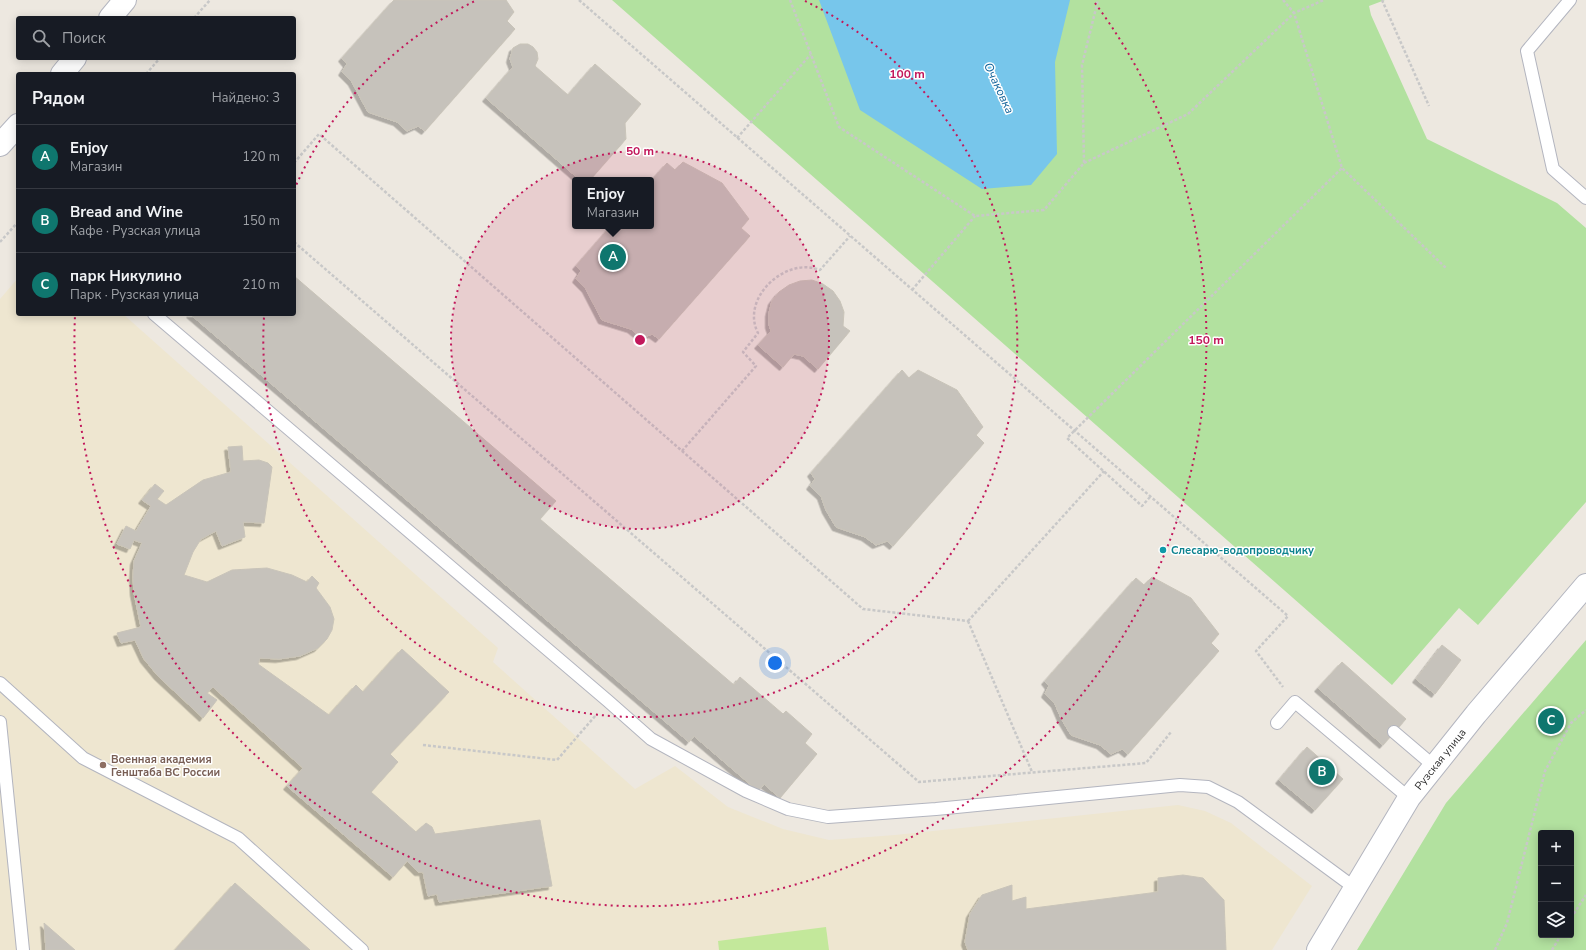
<!DOCTYPE html>
<html lang="ru">
<meta charset="utf-8">
<style>
:root{--surface:#171b24;--page:#20242c;--text:#f1f3f6;--muted:#9ea1a6;--line:#363941;--accent:#0f766e}
body{margin:0;font-family:"Nunito Sans",sans-serif;background:var(--page);color:var(--text)}
.controls{position:absolute;right:12px;bottom:12px;display:grid;overflow:hidden;border-radius:4px;box-shadow:0 2px 10px #0003}
.controls button{width:36px;height:36px;display:grid;place-items:center;padding:0;border:0;border-bottom:1px solid var(--line);background:var(--surface);color:var(--text);font:20px sans-serif}
.you{position:absolute;left:775px;top:663px;width:14px;height:14px;margin:-10px;border:3px solid #fff;border-radius:50%;background:#1a73e8;box-shadow:0 0 0 6px #1a73e833}
.badge{display:grid;place-items:center;width:26px;height:26px;border-radius:50%;background:var(--accent);color:#fff;font-size:13px;font-weight:700}
.pin{position:absolute;translate:-50% -50%;border:2px solid #fff;box-shadow:0 1px 4px #0006}
.popup{position:absolute;left:572px;top:177px;width:82px;height:52px;box-sizing:border-box;display:grid;place-content:center;border-radius:4px;background:var(--surface);filter:drop-shadow(0 1px 3px #0005);font-size:13px;white-space:nowrap;color:var(--muted)}
.popup b{font-size:15px;color:var(--text)}
.popup::after{content:'';position:absolute;left:50%;top:100%;margin-left:-8px;border:8px solid transparent;border-top-color:var(--surface)}
.list{margin:0;padding:0;list-style:none}
h2{display:flex;justify-content:space-between;align-items:center;height:52px;margin:0;padding:0 16px;font-size:17px}
h2 small{font-size:13px;font-weight:400;color:var(--muted)}
.list li{display:grid;grid-template-columns:26px 1fr auto;gap:12px;align-items:center;box-sizing:border-box;height:64px;padding:0 16px;border-top:1px solid var(--line)}
.list b{display:block;font-size:15px;white-space:nowrap}
.list p{margin:0;font-size:13px;white-space:nowrap;color:var(--muted)}
.list em{font-size:13px;font-style:normal;color:var(--muted)}
.icon{flex:none;width:22px;height:22px;fill:none;stroke:currentColor;stroke-width:2;stroke-linecap:round;stroke-linejoin:round}
.map{position:relative;flex:none;width:1586px;height:950px;overflow:hidden}
.search{position:absolute;background:var(--surface);box-shadow:0 2px 10px #0003;left:16px;top:16px;width:280px;height:44px;display:flex;align-items:center;gap:10px;box-sizing:border-box;padding:0 14px;border-radius:4px;color:var(--muted);font-size:15px}
.panel{position:absolute;background:var(--surface);box-shadow:0 2px 10px #0003;left:16px;top:72px;width:280px;height:244px;border-radius:4px}
.map>svg:first-child{display:block}
.education{fill:#eee6d0}
.green{fill:#b2e19f;fill-rule:evenodd}
.pitch{fill:#c3e89b}
.water{fill:#77c6eb}
.building{fill:#c6c2bb;stroke:#c9c4b9;filter:url(#shadow)}
.lines{fill:none;stroke-linecap:round;stroke-linejoin:round}
.service-casing{stroke:#b3b5bf;stroke-width:14}
.tertiary-casing{stroke:#b3b5bf;stroke-width:24}
.path{stroke:#c8c8c8;stroke-width:2.5;stroke-dasharray:3 2;stroke-linecap:butt}
.service{stroke:#fff;stroke-width:12}
.tertiary{stroke:#fff;stroke-width:22}
.ring{fill:none;stroke:#c2185b;stroke-width:2;stroke-dasharray:2 4}
.culture-dot{fill:#0f9aa8;stroke:#fff;stroke-width:1.5}
.education-dot{fill:#8d6e63;stroke:#fff;stroke-width:1.5}
.labels{text-anchor:middle;stroke-width:3;stroke-linejoin:round;paint-order:stroke}
.culture-label{font-size:11px;font-weight:bold;fill:#0d838f;stroke:#fff;text-anchor:start}
.education-label{font-size:11px;font-weight:bold;fill:#785e54;stroke:#fff;text-anchor:start}
.street-label{font-size:11px;fill:#2c2c2c;stroke:#fff}
.water-label{font-size:12px;font-style:italic;fill:#13649a;stroke:#fff}
.centre{fill:#c2185b;stroke:#fff;stroke-width:2}
.ring-label{font-size:12px;text-anchor:middle;font-weight:bold;fill:#c2185b;stroke:#fff;stroke-width:3;stroke-linejoin:round;paint-order:stroke}
</style>
<div class="map">
<svg width="1586" height="950" viewBox="0 0 1586 950">
<defs>
<filter id="shadow"><feDropShadow dx="-3.5" dy="3.5" stdDeviation="0" flood-color="#0004"/></filter>
</defs>
<rect width="100%" height="100%" fill="#ede8e0"/>
<path class="education" d="M18,278v36h105l375,334 -5,14 142,127 40,-23 53,41 55,22 46,11 66,-5 283,-30 27,6 26,12 81,63 -40,64h-1272v-651z"/>
<path class="green" d="M612,0h773l-16,6 2,9 56,124 130,64 29,25v274l-108,123 -19,-17 -67,77z
M1586,640v310h-229l89,-147zM1541,833h30v102h-30z"/>
<path class="pitch" d="M826,927l3,23h-110l-1,-9z"/>
<path class="water" d="M819,0h251l-15,62 2,92 -26,31 -49,4 -122,-79z"/>
<path class="building" d="M394,0h112l8,12 -7,9 8,8 -90,102 -7,-5 -11,5 -10,-9 -29,-10 -16,-30 -10,-10 5,-8 -5,-6z
M520,44h8l5,3 4,5 1,7 -3,7 33,29 27,-31 46,40 -16,19 1,16 -36,41h-10l-94,-82 27,-31 -3,-8 3,-11z
M683,162l39,21 27,36 -8,9 9,8 -91,103 -7,-5 -10,4 -11,-9 -29,-9 -16,-31 -10,-10 5,-8 -5,-5 35,-40h40v-45l16,-18 8,7z
M294,276l262,225 -16,18 194,166 6,-8 43,37 3,-3 26,23 -7,9 12,11 -37,44 -16,-14 -6,7 -64,-55 -5,6 -499,-428h104z
M812,280l11,4 10,7 7,10 4,11 -1,14 7,5 -32,38 -15,-13 -9,-2 -11,13 -25,-22 13,-14 -2,-6v-12l3,-12 7,-9 10,-7 11,-4z
M902,370l7,8 9,-8 39,20 26,37 -7,8 8,8 -91,103 -6,-5 -11,4 -11,-8 -29,-10 -10,-17 -5,-14 -11,-10 5,-7 -4,-6z
M242,446l1,15 16,-1 9,3 4,4 -8,56 -21,-1 2,15 -23,9 -6,-15 -15,8 -8,13 -9,23 23,7 25,-12 35,-2 25,7 15,7 5,-6 7,7 -3,5 14,19 4,12 -2,11 -5,9 -9,9 -18,8 -21,3 -19,-1 -2,6 71,51 27,-30 7,7 39,-43 47,43 -59,62 8,8 -27,30 45,40 10,-9 6,4 3,7 105,-14 12,66 -113,16 -2,-8 -9,2 -5,-24h-5l-11,-11 -14,16 -106,-91 16,-18 -90,-81 -6,6 10,7 -14,18 -45,-42 -14,-17 -9,-19 -14,3 -4,-10 24,-6 -7,-34 -1,-16 1,-16 8,-18 -8,-3 -4,9 -13,-5 9,-18 10,5 15,-25 -9,-6 13,-16 9,7 -7,8 9,6 37,-25 28,-8 -3,-25z
M1152,577l39,21 28,36 -8,9 8,8 -91,103 -6,-5 -11,5 -11,-9 -29,-10 -10,-17 -6,-14 -10,-10 4,-8 -4,-5 91,-103 8,7z
M1442,645l19,15 -26,34 -19,-15z
M1342,662l64,57 -23,26 -65,-57z
M1307,747l36,32 -28,31 -36,-30z
M1183,875l20,3 21,22 2,50h-258l-3,-8 5,-28 12,-19 30,-10v16l14,-4v12l132,-17v-14z
M235,883l75,67h-135z
M44,923l31,27h-29z"/>
<g class="lines">
<g class="service-casing">
<path id="service" d="M1570,0l-43,51 26,118 33,29
M154,314l454,387 43,38 95,52 42,18 40,8 108,-8 244,-24 28,2 30,15 117,86
M0,683l83,75 155,80 124,112
M0,722l23,228
M1277,723l18,-21 114,96
M1394,732l40,34"/>
</g>
<g class="tertiary-casing">
<g id="tertiary">
<path d="M110,18l15,-18"/>
<path d="M62,74l13,-16"/>
<path d="M0,145l18,-20"/>
<path id="s1" d="M1318,950l91,-152 67,-84 110,-129"/>
</g>
</g>
<path class="path" d="M579,0l709,616 -32,35 27,36
M790,0l49,127 136,89 69,-6 40,-47 -2,-98 16,-65
M1283,0l11,13 48,155 105,101
M1382,0l47,106
M194,18l16,-18
M146,74l14,-16
M737,138l74,-84
M294,163l25,-29 544,475 105,12
M1084,163l104,-49 106,-101 30,-13
M0,242l18,-20
M294,242l625,540 227,-19 25,-31
M912,290l63,-74
M682,451l74,-85 -13,-14 15,-19c-18,-35 28,-77 62,-63l30,-34
M1150,497l-8,9 -75,-68 275,-270
M968,621l136,-150
M968,621l64,151
M423,745l134,15 39,-45
M1571,918l15,-23
M1495,950l12,-27 38,-152 26,-48 15,-13
M1552,950l9,-15"/>
<use href="#service" class="service"/>
<use href="#tertiary" class="tertiary"/>
</g>
<circle cx="640" cy="340" r="189" fill="#c2185b" fill-opacity=".12"/>
<g class="ring">
<circle cx="640" cy="340" r="189"/>
<path d="M294 190A377 377 0 0 1 475 1M805 1A377 377 0 1 1 264 317"/>
<path d="M1095 3A566 566 0 1 1 75 315"/>
</g>
<circle class="culture-dot" cx="1163" cy="550" r="4"/>
<circle class="education-dot" cx="103" cy="765" r="4"/>
<g class="labels">
<g class="culture-label">
<text x="1171" y="554">Слесарю-водопроводчику</text>
</g>
<g class="education-label">
<text x="111" y="763">Военная академия<tspan x="111" dy="13">Генштаба ВС России</tspan></text>
</g>
<g class="street-label">
<text dy="4" stroke="none"><textPath href="#s1" startOffset="227">Рузская улица</textPath></text>
</g>
<g class="water-label">
<text transform="translate(999 88) rotate(65)" y="4">Очаковка</text>
</g>
</g>
<circle cx="640" cy="340" r="6" class="centre"/>
<g class="ring-label">
<text x="907" y="78">100 m</text>
<text x="640" y="155">50 m</text>
<text x="1206" y="344">150 m</text>
</g>
</svg>
<div class="controls">
<button>+</button>
<button>−</button>
<button><svg class="icon" aria-label="layers" viewBox="0 0 24 24"><path d="M12 4l9 5-9 5-9-5zM3 14l9 5 9-5"/></svg></button>
</div>
<div class="you"></div>
<div class="pin badge" style="left:613px;top:257px">A</div>
<div class="popup"><b>Enjoy</b>Магазин</div>
<div class="pin badge" style="left:1322px;top:772px">B</div>
<div class="pin badge" style="left:1551px;top:721px">C</div>
<div class="search"><svg class="icon" aria-label="search" viewBox="0 0 24 24"><circle cx="10" cy="10" r="6"/><path d="M15 15l6 6"/></svg>Поиск</div>
<section class="panel">
<h2>Рядом<small>Найдено: 3</small></h2>
<ul class="list">
<li><span class="badge">A</span><div><b>Enjoy</b><p>Магазин</p></div><em>120 m</em></li>
<li><span class="badge">B</span><div><b>Bread and Wine</b><p>Кафе · Рузская улица</p></div><em>150 m</em></li>
<li><span class="badge">C</span><div><b>парк Никулино</b><p>Парк · Рузская улица</p></div><em>210 m</em></li>
</ul>
</section>
</div>
